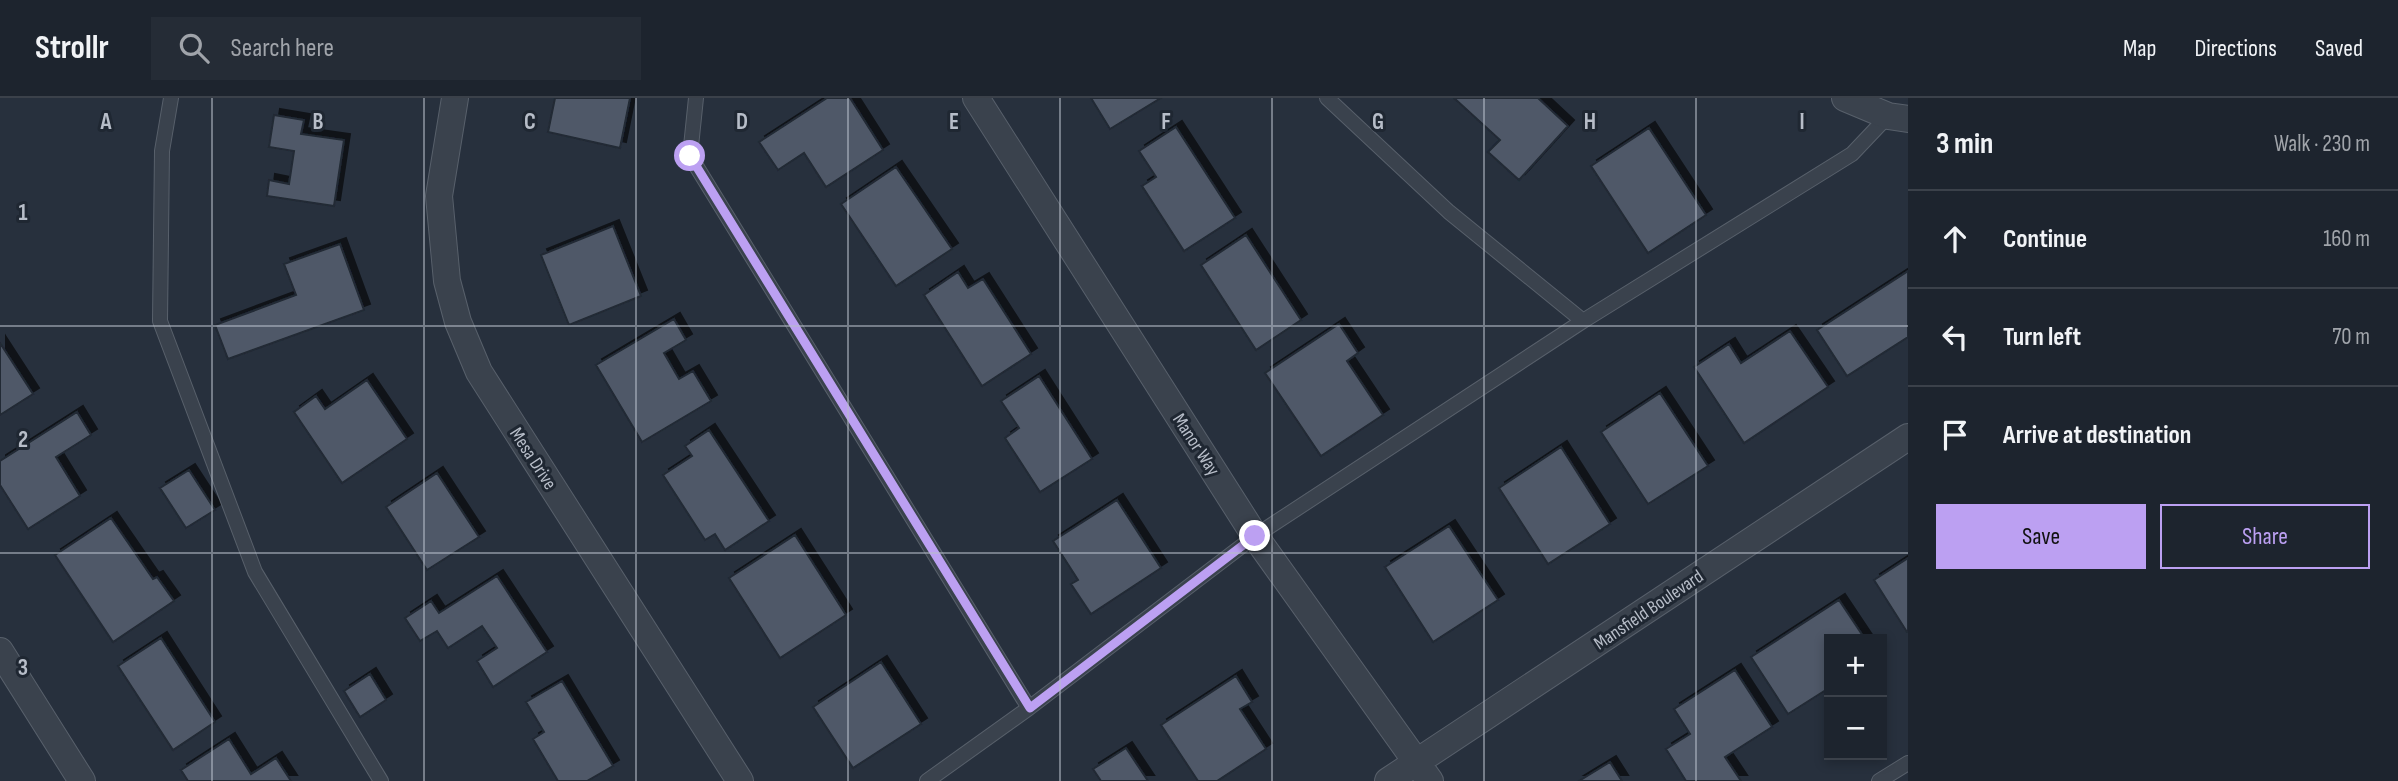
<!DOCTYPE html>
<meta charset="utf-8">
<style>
:root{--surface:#1d242e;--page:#252c36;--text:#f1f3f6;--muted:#a0a4aa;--line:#3b414a;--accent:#bca0f2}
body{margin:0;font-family:"Sofia Sans Condensed",sans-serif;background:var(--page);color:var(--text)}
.controls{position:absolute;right:21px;bottom:21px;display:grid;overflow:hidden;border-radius:0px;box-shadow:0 4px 10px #0003}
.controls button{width:63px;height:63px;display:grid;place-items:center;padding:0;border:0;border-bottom:2px solid var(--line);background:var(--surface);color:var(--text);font:35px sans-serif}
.stop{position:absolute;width:21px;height:21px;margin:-16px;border:5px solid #bca0f2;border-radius:50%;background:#fff}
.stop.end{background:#bca0f2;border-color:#fff;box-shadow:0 2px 7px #0008}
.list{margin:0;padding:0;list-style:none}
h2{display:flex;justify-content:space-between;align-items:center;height:91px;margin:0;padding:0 28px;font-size:30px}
h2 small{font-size:23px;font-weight:400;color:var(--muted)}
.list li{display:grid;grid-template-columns:46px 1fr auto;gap:21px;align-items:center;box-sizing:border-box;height:98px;padding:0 28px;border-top:2px solid var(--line)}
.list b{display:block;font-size:26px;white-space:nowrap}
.list em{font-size:23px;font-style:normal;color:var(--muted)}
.actions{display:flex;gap:14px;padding:21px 28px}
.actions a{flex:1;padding:16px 0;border:2px solid var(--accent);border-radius:0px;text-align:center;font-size:24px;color:var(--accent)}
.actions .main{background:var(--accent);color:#111}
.icon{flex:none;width:38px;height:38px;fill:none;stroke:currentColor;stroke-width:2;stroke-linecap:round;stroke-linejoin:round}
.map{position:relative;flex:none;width:1908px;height:683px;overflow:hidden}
header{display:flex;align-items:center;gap:42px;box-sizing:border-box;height:98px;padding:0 35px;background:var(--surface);border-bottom:2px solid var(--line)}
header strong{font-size:33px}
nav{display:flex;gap:38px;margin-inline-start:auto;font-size:24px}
.search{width:490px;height:63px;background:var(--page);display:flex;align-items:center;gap:18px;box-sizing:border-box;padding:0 24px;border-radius:0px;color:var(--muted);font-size:26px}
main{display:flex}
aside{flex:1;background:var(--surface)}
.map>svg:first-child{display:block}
.building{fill:#505967;stroke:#212934;stroke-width:2;filter:url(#shadow)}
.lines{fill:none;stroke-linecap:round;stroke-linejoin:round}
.lane-casing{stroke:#58606b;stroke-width:16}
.street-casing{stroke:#58606b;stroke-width:28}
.lane{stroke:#3a424d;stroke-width:14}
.street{stroke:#3a424d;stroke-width:26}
.route{stroke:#bca0f2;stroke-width:9}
.grid{fill:none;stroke:#b7bdc8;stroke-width:2;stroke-opacity:0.55}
.labels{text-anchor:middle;stroke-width:6;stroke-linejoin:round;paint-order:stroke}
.street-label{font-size:19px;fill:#b7bdc8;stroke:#1f2732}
.grid-label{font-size:23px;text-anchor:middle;font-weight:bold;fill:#b7bdc8;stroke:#1f2732;stroke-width:6;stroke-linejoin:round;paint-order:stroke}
</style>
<header>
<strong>Strollr</strong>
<div class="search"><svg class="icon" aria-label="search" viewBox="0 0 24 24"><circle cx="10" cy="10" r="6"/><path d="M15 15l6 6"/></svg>Search here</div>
<nav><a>Map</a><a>Directions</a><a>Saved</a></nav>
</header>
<main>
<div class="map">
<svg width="1908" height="683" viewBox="0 0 1908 683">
<defs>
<filter id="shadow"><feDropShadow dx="6" dy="-6" stdDeviation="0" flood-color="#0009"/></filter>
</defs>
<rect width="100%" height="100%" fill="#27303d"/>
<path class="building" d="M555,0h75l-10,50 -72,-16z
M827,0h23l33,52 -57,37 -22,-34 -26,17 -19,-28z
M1091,0h70l-51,31z
M1454,0h84l30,28 -49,54 -31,-28 12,-12z
M274,17l30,5 -3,14 43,6 -10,66 -67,-10 2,-16 20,4 5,-33 -25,-4z
M1176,29l59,91 -51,33 -42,-65 14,-9 -17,-26z
M1649,30l57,87 -58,38 -57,-87z
M896,69l56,82 -56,37 -55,-82z
M613,128l28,70 -72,29 -28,-70z
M1246,137l55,85 -45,30 -55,-85z
M340,146l24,66 -136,49 -13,-34 81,-30 -12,-31z
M1908,173v66l-61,39 -30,-46z
M958,174l10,16 15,-9 48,75 -49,32 -58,-91z
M674,221l12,21 -22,13 15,26 14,-8 18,30 -69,41 -46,-77z
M1339,226l19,29 -11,8 36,54 -62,41 -56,-83z
M1790,233l38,56 -84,56 -50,-76 35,-23 12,19z
M0,245l33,51 -33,21z
M1039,278l53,83 -52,33 -35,-54 14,-10 -18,-27z
M367,282l40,59 -65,44 -48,-71 22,-16 9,13z
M1660,295l48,73 -60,38 -47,-72z
M77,314l14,23 -35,22 24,39 -52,33 -28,-44v-24z
M709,332l60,91 -44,29 -10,-16 -10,6 -42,-65 29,-19 -7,-10z
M1561,349l49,77 -62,40 -49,-76z
M189,372l26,40 -29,18 -26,-40z
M437,375l42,64 -52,33 -41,-63z
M1117,402l44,68 -70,46 -20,-30 7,-4 -25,-39z
M111,420l42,61 4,-2 17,24 -61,41 -58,-87z
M1449,428l49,74 -65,42 -48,-75z
M795,437l51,80 -66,43 -51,-80z
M1908,460v74h-1l-33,-52z
M497,478l50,76 -54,35 -16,-26 20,-13 -15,-22 -34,22 -11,-17 -17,10 -15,-23 26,-17 8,12z
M1839,502l26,39h-36v49l-41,26 -37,-57z
M161,540l54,84 -42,28 -55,-84z
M881,564l40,62 -68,44 -40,-61z
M1735,572l37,57 -47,30 16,24h-55l-20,-32 24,-15 -16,-25z
M370,576l16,26 -26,17 -16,-26z
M1236,578l16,26 -12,7 26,40 -49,32h-19l-37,-56z
M562,583l51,85 -26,15h-29l-25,-42 11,-7 -18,-30z
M229,641l22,35 25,-16 15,23h-103l-7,-11z
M1126,650l22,33h-47l-8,-12z
M1610,664l12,19h-43z"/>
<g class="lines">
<g class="lane-casing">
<path id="lane" d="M171,0l-9,53 -2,170 95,251 126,209
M696,0l-6,58 339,552
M1327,0l122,114 134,109 269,-167 36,-38
M927,683l102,-73 226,-172 328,-215
M1879,683l29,-18"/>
</g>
<g class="street-casing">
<path id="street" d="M455,0l-16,98 8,85 11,41 21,50 261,409
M976,0l279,438 175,245
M1845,0l43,18 20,3
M0,553l82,130
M1388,683l520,-344"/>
</g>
<use href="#lane" class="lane"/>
<use href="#street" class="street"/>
</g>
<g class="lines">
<path class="route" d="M690,58l340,552 225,-172"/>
</g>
<path class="grid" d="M212,0v683M424,0v683M636,0v683M848,0v683M1060,0v683M1272,0v683M1484,0v683M1696,0v683M0,228h1908M0,455h1908"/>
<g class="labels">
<g class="street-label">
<text transform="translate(1197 346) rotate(57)" y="7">Manor Way</text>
<text transform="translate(534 360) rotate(57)" y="7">Mesa Drive</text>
<text transform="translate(1648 511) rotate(-34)" y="7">Mansfield Boulevard</text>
</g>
</g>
<g class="grid-label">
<text x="106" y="31">A</text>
<text x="318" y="31">B</text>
<text x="530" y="31">C</text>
<text x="742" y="31">D</text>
<text x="954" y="31">E</text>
<text x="1166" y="31">F</text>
<text x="1378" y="31">G</text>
<text x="1590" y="31">H</text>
<text x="1802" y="31">I</text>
<text x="23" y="122">1</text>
<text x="23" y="349">2</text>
<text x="23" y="577">3</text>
</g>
</svg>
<div class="controls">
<button>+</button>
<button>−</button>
</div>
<div class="stop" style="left:690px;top:58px"></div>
<div class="stop end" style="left:1255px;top:438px"></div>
</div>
<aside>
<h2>3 min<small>Walk · 230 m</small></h2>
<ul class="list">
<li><svg class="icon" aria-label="ahead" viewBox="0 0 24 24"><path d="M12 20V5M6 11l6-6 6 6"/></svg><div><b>Continue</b></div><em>160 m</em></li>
<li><svg class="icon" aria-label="left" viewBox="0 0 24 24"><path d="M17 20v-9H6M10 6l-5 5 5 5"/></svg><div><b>Turn left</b></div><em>70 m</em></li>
<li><svg class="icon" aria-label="arrive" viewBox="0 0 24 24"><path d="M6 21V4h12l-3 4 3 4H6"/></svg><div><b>Arrive at destination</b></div></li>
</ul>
<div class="actions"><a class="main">Save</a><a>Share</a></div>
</aside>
</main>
